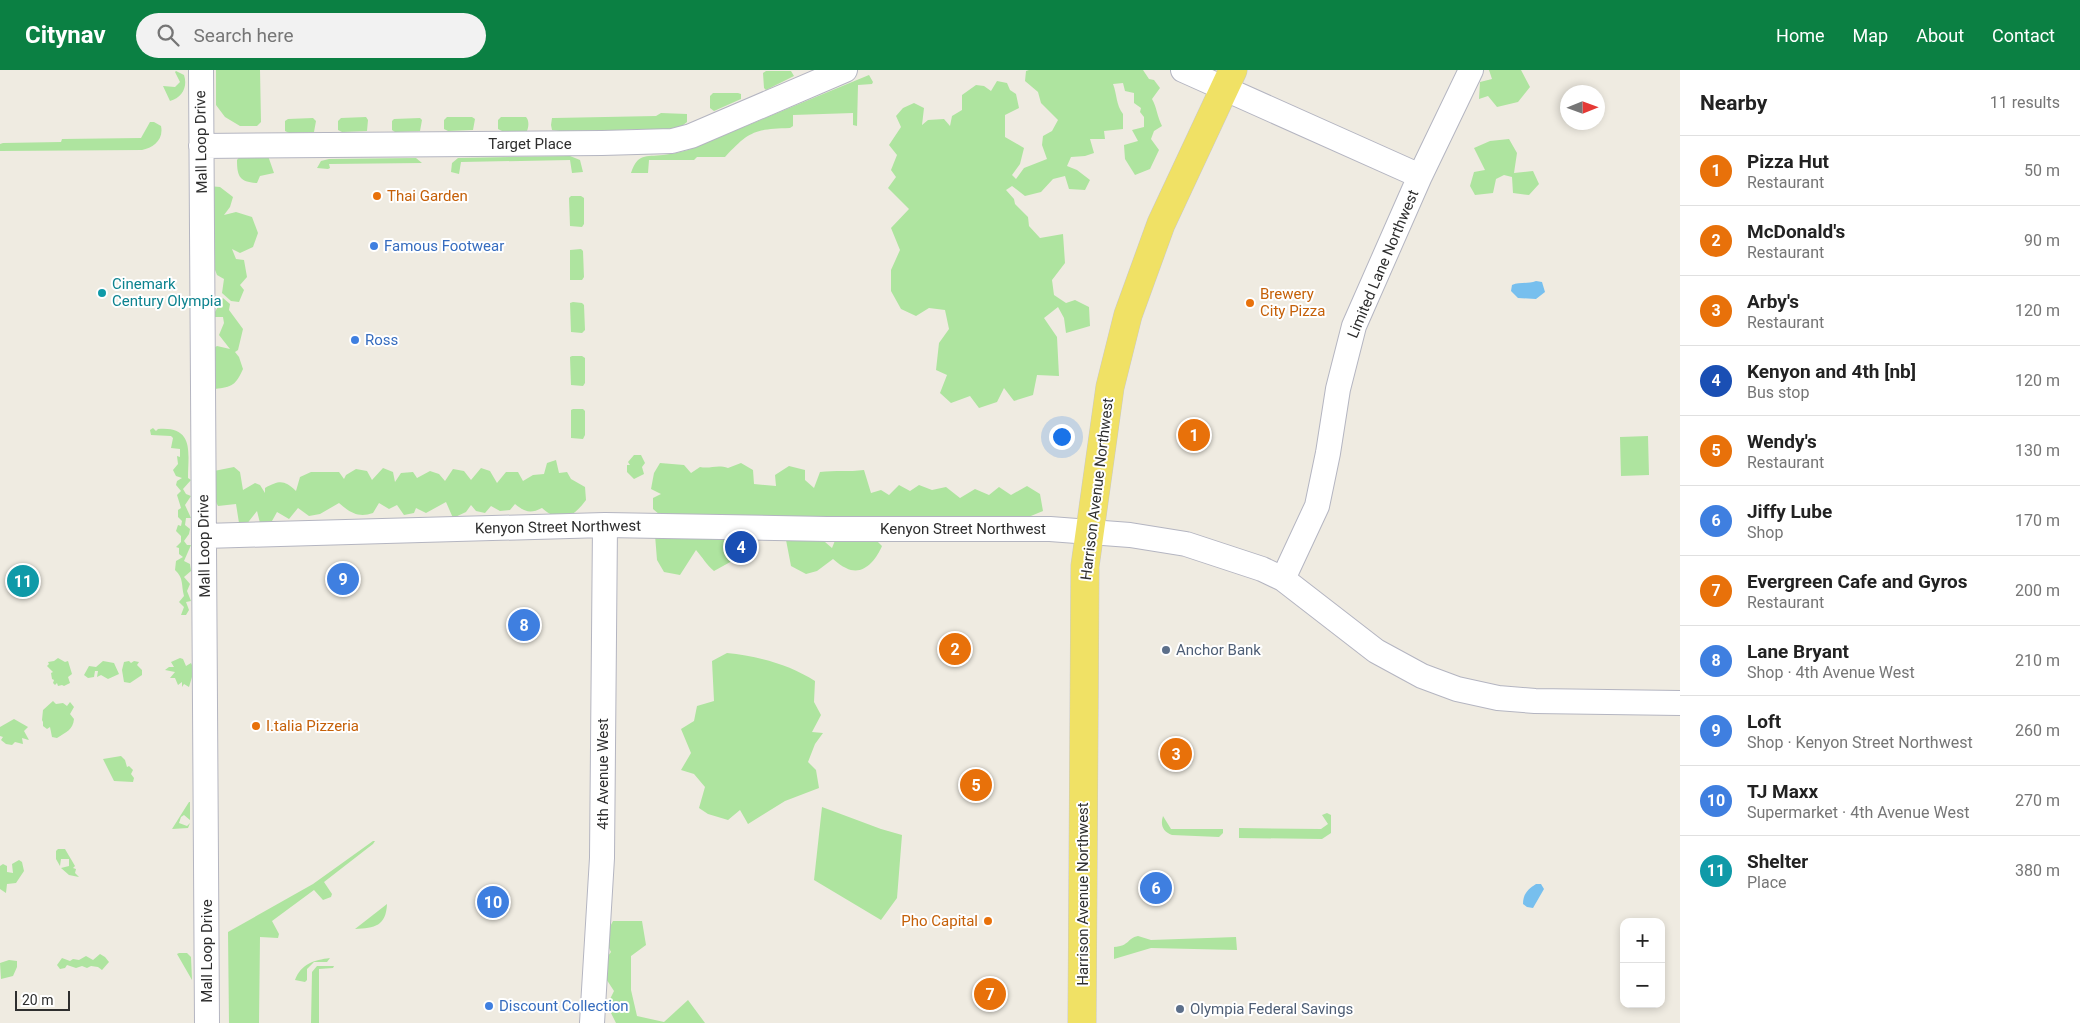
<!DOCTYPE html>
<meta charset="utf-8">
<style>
:root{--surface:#fff;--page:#f2f2f2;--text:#222;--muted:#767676;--line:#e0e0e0;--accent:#0b8043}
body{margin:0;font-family:Roboto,sans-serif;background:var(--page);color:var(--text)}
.controls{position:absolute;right:15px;bottom:15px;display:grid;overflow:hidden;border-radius:10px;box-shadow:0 2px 8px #0003}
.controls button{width:45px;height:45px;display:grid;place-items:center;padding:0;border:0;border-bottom:1px solid var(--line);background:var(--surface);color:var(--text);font:25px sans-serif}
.compass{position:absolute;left:1560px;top:15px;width:45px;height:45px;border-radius:50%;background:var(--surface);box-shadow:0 2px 8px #0003;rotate:89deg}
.scale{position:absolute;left:15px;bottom:12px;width:55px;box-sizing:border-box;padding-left:5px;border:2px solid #2e2e2e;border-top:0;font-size:14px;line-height:18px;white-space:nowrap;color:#2e2e2e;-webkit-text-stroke:4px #fff;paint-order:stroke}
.you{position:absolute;left:1061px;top:366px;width:18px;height:18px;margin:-12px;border:4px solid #fff;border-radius:50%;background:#1a73e8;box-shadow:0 0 0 8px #1a73e833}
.badge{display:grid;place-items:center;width:32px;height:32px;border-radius:50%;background:var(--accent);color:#fff;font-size:16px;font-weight:700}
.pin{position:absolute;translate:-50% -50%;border:2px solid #fff;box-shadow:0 1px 5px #0006}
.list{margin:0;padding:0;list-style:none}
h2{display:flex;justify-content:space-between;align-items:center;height:65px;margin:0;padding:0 20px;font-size:21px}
h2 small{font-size:16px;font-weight:400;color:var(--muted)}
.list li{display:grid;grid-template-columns:32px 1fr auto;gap:15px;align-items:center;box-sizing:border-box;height:70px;padding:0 20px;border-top:1px solid var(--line)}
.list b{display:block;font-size:19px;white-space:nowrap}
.list p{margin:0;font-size:16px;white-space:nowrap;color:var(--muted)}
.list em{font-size:16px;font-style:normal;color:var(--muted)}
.icon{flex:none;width:28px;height:28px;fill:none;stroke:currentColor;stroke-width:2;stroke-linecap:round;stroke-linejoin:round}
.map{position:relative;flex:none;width:1680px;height:953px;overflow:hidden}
header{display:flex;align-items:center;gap:30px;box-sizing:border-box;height:70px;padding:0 25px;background:var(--accent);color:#fff}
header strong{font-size:24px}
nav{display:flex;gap:28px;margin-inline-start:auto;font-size:18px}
.search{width:350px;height:45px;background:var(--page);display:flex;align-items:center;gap:12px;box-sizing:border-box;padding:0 18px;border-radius:28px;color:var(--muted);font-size:19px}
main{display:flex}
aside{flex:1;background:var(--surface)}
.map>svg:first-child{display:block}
.green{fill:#aee49f}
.water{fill:#77bfee}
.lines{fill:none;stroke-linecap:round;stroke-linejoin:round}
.minor-casing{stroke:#b4b5c1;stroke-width:26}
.major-casing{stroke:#c9c9c9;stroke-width:29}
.minor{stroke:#fff;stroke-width:24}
.major{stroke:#f0e165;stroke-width:28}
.food-dot{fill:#e8710a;stroke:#fff;stroke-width:2}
.shop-dot{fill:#3f7fe0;stroke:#fff;stroke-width:2}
.culture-dot{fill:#0f9aa8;stroke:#fff;stroke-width:2}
.service-dot{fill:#5c6f8a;stroke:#fff;stroke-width:2}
.labels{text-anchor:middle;stroke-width:4;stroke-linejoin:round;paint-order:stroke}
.street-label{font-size:15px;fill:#2e2e2e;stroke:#fff}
.food-label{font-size:15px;fill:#c56008;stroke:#fff;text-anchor:start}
.shop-label{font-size:15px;fill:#366cbe;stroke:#fff;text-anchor:start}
.culture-label{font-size:15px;fill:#0d838f;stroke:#fff;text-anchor:start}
.service-label{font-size:15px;fill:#4e5e75;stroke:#fff;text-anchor:start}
</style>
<header>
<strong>Citynav</strong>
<div class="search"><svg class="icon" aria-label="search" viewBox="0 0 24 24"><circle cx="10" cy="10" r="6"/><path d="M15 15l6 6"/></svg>Search here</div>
<nav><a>Home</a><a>Map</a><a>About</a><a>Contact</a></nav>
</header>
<main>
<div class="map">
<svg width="1680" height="953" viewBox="0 0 1680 953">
<rect width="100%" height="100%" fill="#efebe1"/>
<path class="green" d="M216,0h44l1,52 -4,4h-17l-15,-9 -9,-12z
M1029,0h114l6,9 5,1 6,8 -8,11c5,9 5,17 10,27l-8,5 -3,8 8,11 -9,19 -15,6 -10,-16 -1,-14 14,-4 -6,-11 12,-3v-10l-4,-5 1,-4 -7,-5v-10l-9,-2 -2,-8 -10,1c4,10 3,21 10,30v15l-19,2 1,8h-15l4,14 -9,3 -14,1 -4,9 10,4 13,10 -5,10 -16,-1 -4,-13 -12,3 -12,13 -16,4 -13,-10 -6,4 8,9 1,5 13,13 1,9 11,12 23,-4 2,29 -13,17 2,15 12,8 9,-3 14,7 1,19 -24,7 -2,-15 -6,-11 -14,11 13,19 2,39 -22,-1 -4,20 -19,6 -10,-13 -7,14 -18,6 -9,-12 -19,7 -11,-10 7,-18 -11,-5 3,-27 10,-14 -4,-19 -16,-2 -13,8 -15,-7 -10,-18v-21l9,-20 -9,-22 18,-19 -21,-21 8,-11 -5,-7 6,-15 -8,-10 12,-18 -5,-11 7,-8 11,-5 10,5 -2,17 6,-5 16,-1 6,7 2,-10 10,-6v-15l14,-10 8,1 7,5 6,-10 10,2 3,7 6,4 3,14 -14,7v22l19,11 -4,16 -8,11 4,4 8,-11 23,-9 -5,-14 1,-9 9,-5 6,-11 -17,-17 -3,-11 -13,-11 1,-10z
M1489,0h32l9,17 -12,15 -21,5 -9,-11 -9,3 1,-17 12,-3z
M176,1l8,4c4,12 -2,23 -14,26l-7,-15 12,1 5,-5 -5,-10z
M766,1h25l3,5 -28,14 -2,-2 -1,-15z
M869,5l4,7 -1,2 -14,1 -1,41 -4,-1v-12l-60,2v11l-3,2c-35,1 -41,3 -65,29h-28l-3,3h-45l-1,13h-17c7,-20 14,-16 32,-18 9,-1 17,-3 25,-5z
M713,23h25l3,1v5l-27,12 -4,-3v-12z
M661,43l26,1v8l-5,4 -14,3 -108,2 -8,-1 -1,-5 1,-7h2l102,-2z
M366,47l2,3 -1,11 -25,1 -4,-2v-9l3,-3z
M447,47h25l3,2 -2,11 -25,1 -4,-2v-9z
M501,47h25c3,3 3,9 1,14h-25l-4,-2v-9z
M313,48l3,3 -2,11 -25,1 -4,-2v-10l3,-2z
M420,48l2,2 -2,11 -25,1 -3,-2v-9l2,-2z
M150,52h4l7,4c3,14 -8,22 -19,24l-142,1v-7l3,-1 58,-1 1,-3 79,-1z
M1509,69l8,14 -3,20 19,-2 6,13 -10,11 -16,-2 -1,-16 -8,-2 -8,4 -3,14 -18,2 -5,-9 4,-14 11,-2 -11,-22 16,-7z
M266,80l8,23 -14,3 -3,7c-17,-1 -20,-6 -20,-23l7,-9z
M570,86l10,4 3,12 -11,1 -2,-13 -109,2 -2,12 -8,-2 1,-9 6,-5z
M416,88l6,5 -93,1 1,4 -2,1 -11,-1 4,-7 8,-2z
M208,116l12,1 13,10 -3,10 -6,8 12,-3 16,5 6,16 -5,14 -13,6 -8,-4 4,10 8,1 3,17 -7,8 4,5 -5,12 -8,-1 -9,-8 2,-14 -7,-4 -7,-18 4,-8 -15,-14z
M571,126h10l3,2v26l-2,3 -12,-1 -1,-28z
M581,179l2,2 1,26 -2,3h-12v-30z
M223,228l7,6 -1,6 14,19 -5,21 -3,2 4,5 4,12c-7,16 -11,18 -28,20l-6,-38 8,-5 13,3 -11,-14 5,-12 -1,-6h-11z
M573,232l9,1 2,2 1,25 -3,3 -11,-1 -1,-29z
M572,286h10l3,2v25l-2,3 -12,-1 -1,-28z
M573,339h10l2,2v24l-2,4 -12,-1v-28z
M153,358l3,3 2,-2c37,-3 30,24 30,49l3,2 -8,9 3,5 5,2 -6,9 6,13h-5l-1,7 5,4 -1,5 -5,7 3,4h4l-7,16 6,3 1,7 -7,6 6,7 -3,7 4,10 -5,1 3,8 -3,5h-5l3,-8 -5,-5 5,-6c-3,-11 0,-18 -9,-26l1,-9 7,-4 -4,-3v-6l-3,-1 5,-5v-6l-5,-5 2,-6 3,1 1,-5 -4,-4v-7l3,-2 -4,-13 4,-4 -5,-6 1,-4 5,-3 -6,-2 -3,-6 5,-6 -1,-8 3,1v-8l-9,-1 2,-10 -2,-2 -20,-1 -1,-5z
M1648,366l1,39 -28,1 -1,-39z
M634,385h7l4,8 -3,4 2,7 -10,5 -7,-7v-7h3l-2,-3z
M556,390l3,13 8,-1 4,7 14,8 1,13c-13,18 -26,24 -44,8 -12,6 -17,4 -27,-4l-5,6 -10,1 -9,-5 -6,7 -9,-2 -5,-6 -5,7 -13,6 -7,-16 -20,11 -10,-5 -2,5 -10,2 -7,-10 -8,4 -10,-6 -6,10c-14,5 -23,0 -34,-10l-19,11 -11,2 -11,-8 -9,11 -12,-7 -5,9 -12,2 -3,-12 -11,14 -7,-2 -3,-19 -18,2 -4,-8v-27l20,-4 6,5 3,18 12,-7 5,2 5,8v-5c15,-8 19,-8 31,3l4,-14 11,-5h28l5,7 2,-4 10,-6 11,2 5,9 11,-12 10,4 2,10 6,-9 12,-1 4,6 13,-7 9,3 6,7 8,-12 11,2 7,9 10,-12 9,3 7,12 9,-11h12l5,9 10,-6 11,-1 3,-11z
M660,393l24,2 7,8 9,-6c11,2 17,-3 28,1l13,-5 12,7 1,14 22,2 -1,-11 14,-9 16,4v10l9,8 6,-16c15,-2 29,0 44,-2l7,23 10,-3 8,5 10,-10 11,6 9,-6 13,5 14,-3 14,11 15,-9 14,6 10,-8 12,8 16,-9 13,8 3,17 -17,7 -157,-2 -21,1 -25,5 -24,-6 -6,19 25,1 14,12 4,-10 35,-3 11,11c-6,14 -19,31 -36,22 -5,-2 -9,-6 -13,-9l-16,12 -11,3 -15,-8 -9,-47 -48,20 5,15 -7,7 -18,10c-8,-7 -11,-13 -18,-21l-16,25 -16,-3 -7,-12 -2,-25 12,-14 -14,-12v-11l8,-4 -10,-5 3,-16z
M727,583c30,3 62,11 88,28l-1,21 7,13 -9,17 11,1 -8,11 -7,18 8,8 3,18 -34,13 -37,23 -8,-14 -12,10 -20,-6 -9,-6 6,-21 -11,-13 -13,-4 10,-17 -10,-24 13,-8 3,-15 17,-5 -2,-40z
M58,588l7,4 3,-1 4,13 -4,3 2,6 -6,3 -2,-1 -4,1 -1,-3 -2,2 -2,-2 1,-3 -2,-1 -1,-6 2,-1 -6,-6 2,-2 -1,-2 6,-1z
M180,588l3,1 3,7 5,-3 2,4h3v7l-4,3 -3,10 -5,-3 -2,3v-5l-4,3 -3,-7h-5l5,-6 -10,-2 4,-3h5l-3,-5z
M103,591l11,2 5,11 -11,5 -7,-4 -4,2 1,-6h-3l-1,6 -6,1 -4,-3 5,-9 7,1z
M129,591l2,2 3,-2 5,1 -2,3 5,5v5l-12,8 -6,-1 -2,-12 2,-8z
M53,631l3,3 7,-1 4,3 3,-4 4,5 -4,7 4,5c-1,11 -8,13 -17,19l-5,-1 -2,-10 -3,2 -4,-3v-4l-1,-2 1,-10z
M14,649l14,8 -4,4 5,9 -7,-2 1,6 -8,-2 -3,3 -6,-1 -5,-4 2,-3 -3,-1v-9z
M121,686l4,4 2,7 2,-1 4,4 -2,4 3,4 -1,4 -19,-1 -11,-22z
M189,732h1v18l-6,-5 -3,2 -2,6 8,3 3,-3 -2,5 -16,1z
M822,737l59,22 21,6 -5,63 -16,22 -67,-40z
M1327,743l4,2v18l-9,6 -83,-1v-10l82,1 7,-5 -6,-9z
M1163,746l8,13h52v4l-4,4 -47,-2c-9,-3 -12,-10 -9,-19z
M373,771h2l-2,3 -49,38 8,12 -1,3 -8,3 -9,-10 -42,31 7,13 -1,4 -18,-1 -1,86h-30l-1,-91 85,-48z
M58,779h7l10,17 -2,2 3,1 -1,4 4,4 -10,-2 -8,-7 8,-2v-7h-8l-1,7 -4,-7v-8z
M19,790l3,2 2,9 -8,12 -9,1 -1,9 -6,-4v-23l3,-2 4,2v6l6,1 -1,-9z
M387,834c-1,22 -12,24 -32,25z
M613,851h29l4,24 -15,11v34l6,26 27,6 24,-22 17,23h-89l-9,-18 7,-14 -15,-23 12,-16 -7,-14z
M1138,866l13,4 85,-3 1,13 -86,-2 -37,11v-12c16,-1 13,-9 24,-11z
M179,883h8l4,4 1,23 -15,-26z
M100,884l5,3 4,5 -7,8 -4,-3 -7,-1 -4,2 -5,-2 -6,2 -9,-3 -2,3 -5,1 -3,-4 5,-7 8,3 3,-2 6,1 7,-4 7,4z
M330,888l-3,4h-13l-7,7v11l-2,2 -10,-2c6,-16 19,-20 35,-22z
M9,890l8,1v6l-4,9 -12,3 -1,-16z
M317,896h17l-1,2 -14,1v54h-8l1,-51z"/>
<path class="water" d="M1536,211l6,1 3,10 -9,7 -18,-1 -7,-7 1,-6c7,-3 16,-1 24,-4z
M1536,814h5l3,5 -11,19 -6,-1 -4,-3c0,-10 5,-15 13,-20z"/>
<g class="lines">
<g class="minor-casing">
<path id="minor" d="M201,0l6,953
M1183,0l237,106
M201,76l401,-3 70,-2 19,-5 154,-66
M204,466l401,-11 222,4h223l80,6 56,9 76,25 21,10 93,72 46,25 35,13 41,9 37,3 145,2
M1283,509l34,-73 11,-53 10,-64 16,-63 66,-150 51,-106
M592,953l10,-165 3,-333"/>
</g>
<g class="major-casing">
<path id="major" d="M1082,953l3,-457 25,-179 18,-72 33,-91 72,-154"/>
</g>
<use href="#minor" class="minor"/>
<use href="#major" class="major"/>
</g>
<g class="food-dot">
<circle cx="377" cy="126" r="5"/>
<circle cx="1250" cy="233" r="5"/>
<circle cx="256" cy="656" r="5"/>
<circle cx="988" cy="851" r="5"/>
</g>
<g class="shop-dot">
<circle cx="374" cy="176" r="5"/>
<circle cx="355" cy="270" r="5"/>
<circle cx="489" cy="936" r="5"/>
</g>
<circle class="culture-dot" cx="102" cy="223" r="5"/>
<g class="service-dot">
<circle cx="1166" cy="580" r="5"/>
<circle cx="1180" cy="939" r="5"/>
</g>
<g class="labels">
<g class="street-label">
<text transform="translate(201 72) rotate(-91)" y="5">Mall Loop Drive</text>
<text x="530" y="79">Target Place</text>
<text transform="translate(1383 194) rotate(-67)" y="5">Limited Lane Northwest</text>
<text transform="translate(1097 419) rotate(-83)" y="5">Harrison Avenue Northwest</text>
<text transform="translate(558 457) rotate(-1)" y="5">Kenyon Street Northwest</text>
<text x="963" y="464">Kenyon Street Northwest</text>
<text transform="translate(204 476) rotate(-91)" y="5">Mall Loop Drive</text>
<text transform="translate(603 704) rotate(-90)" y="5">4th Avenue West</text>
<text transform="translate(1083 824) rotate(-90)" y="5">Harrison Avenue Northwest</text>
<text transform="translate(207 881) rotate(-90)" y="5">Mall Loop Drive</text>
</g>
<g class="food-label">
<text x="387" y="131">Thai Garden</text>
<text x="1260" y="229">Brewery<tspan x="1260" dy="17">City Pizza</tspan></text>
<text x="266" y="661">I.talia Pizzeria</text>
<text x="978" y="856" text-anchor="end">Pho Capital</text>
</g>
<g class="shop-label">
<text x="384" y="181">Famous Footwear</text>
<text x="365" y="275">Ross</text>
<text x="499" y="941">Discount Collection</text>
</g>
<g class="culture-label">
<text x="112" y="219">Cinemark<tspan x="112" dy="17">Century Olympia</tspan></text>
</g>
<g class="service-label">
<text x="1176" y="585">Anchor Bank</text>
<text x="1190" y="944">Olympia Federal Savings</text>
</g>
</g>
</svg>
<div class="controls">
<button>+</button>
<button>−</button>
</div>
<svg class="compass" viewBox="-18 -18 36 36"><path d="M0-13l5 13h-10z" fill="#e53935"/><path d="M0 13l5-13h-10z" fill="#767676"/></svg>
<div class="scale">20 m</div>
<div class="you"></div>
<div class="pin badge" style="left:1194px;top:365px;background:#e8710a">1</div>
<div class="pin badge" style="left:955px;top:579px;background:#e8710a">2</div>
<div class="pin badge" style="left:1176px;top:684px;background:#e8710a">3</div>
<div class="pin badge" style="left:741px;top:477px;background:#1a4fb4">4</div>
<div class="pin badge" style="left:976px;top:715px;background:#e8710a">5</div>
<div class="pin badge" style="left:1156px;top:818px;background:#3f7fe0">6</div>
<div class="pin badge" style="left:990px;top:924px;background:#e8710a">7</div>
<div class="pin badge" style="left:524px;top:555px;background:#3f7fe0">8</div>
<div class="pin badge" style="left:343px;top:509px;background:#3f7fe0">9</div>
<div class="pin badge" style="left:493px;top:832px;background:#3f7fe0">10</div>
<div class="pin badge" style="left:23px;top:511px;background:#0f9aa8">11</div>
</div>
<aside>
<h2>Nearby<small>11 results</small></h2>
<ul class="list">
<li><span class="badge" style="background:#e8710a">1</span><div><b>Pizza Hut</b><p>Restaurant</p></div><em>50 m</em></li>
<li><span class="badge" style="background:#e8710a">2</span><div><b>McDonald's</b><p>Restaurant</p></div><em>90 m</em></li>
<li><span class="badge" style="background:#e8710a">3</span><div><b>Arby's</b><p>Restaurant</p></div><em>120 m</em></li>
<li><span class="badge" style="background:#1a4fb4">4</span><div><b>Kenyon and 4th [nb]</b><p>Bus stop</p></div><em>120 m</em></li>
<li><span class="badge" style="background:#e8710a">5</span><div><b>Wendy's</b><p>Restaurant</p></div><em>130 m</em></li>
<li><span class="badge" style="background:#3f7fe0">6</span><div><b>Jiffy Lube</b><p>Shop</p></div><em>170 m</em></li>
<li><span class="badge" style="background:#e8710a">7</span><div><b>Evergreen Cafe and Gyros</b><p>Restaurant</p></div><em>200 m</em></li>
<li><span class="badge" style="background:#3f7fe0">8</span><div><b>Lane Bryant</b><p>Shop · 4th Avenue West</p></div><em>210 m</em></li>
<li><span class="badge" style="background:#3f7fe0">9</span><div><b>Loft</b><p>Shop · Kenyon Street Northwest</p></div><em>260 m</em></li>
<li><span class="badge" style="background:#3f7fe0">10</span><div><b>TJ Maxx</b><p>Supermarket · 4th Avenue West</p></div><em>270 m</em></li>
<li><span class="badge" style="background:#0f9aa8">11</span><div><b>Shelter</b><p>Place</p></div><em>380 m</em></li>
</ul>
</aside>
</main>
